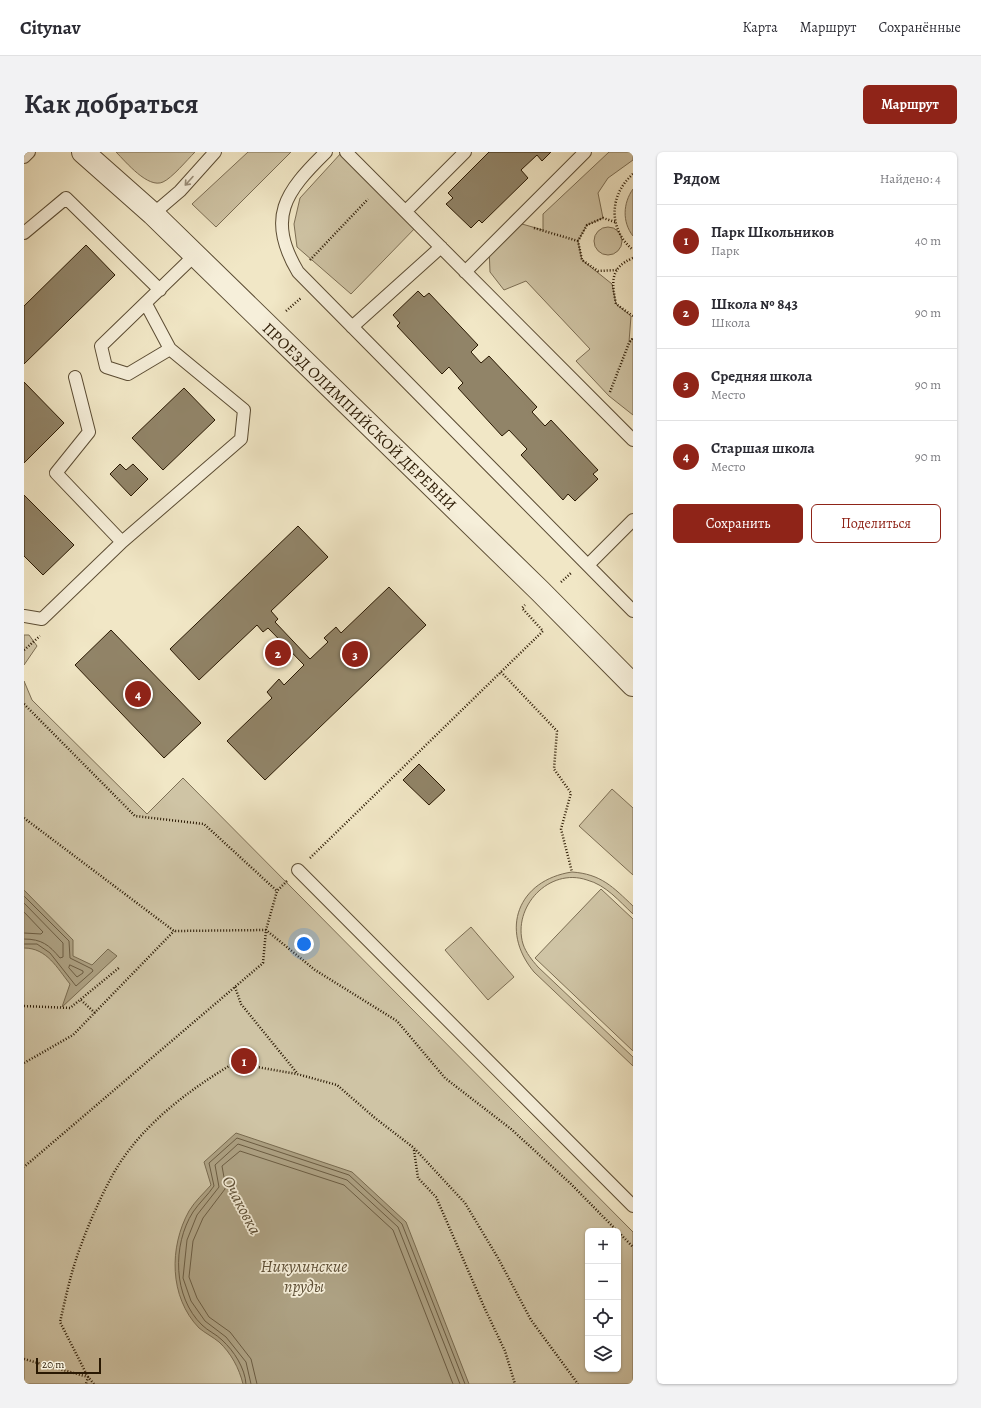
<!DOCTYPE html>
<html lang="ru">
<meta charset="utf-8">
<style>
:root{--surface:#fff;--page:#f2f2f3;--text:#2b2b33;--muted:#7c7c81;--line:#e1e1e2;--accent:#8f2418}
body{margin:0;font-family:Alegreya,serif;background:var(--page);color:var(--text)}
.controls{position:absolute;right:12px;bottom:12px;display:grid;overflow:hidden;border-radius:6px;box-shadow:0 1px 3px #0004}
.controls button{width:36px;height:36px;display:grid;place-items:center;padding:0;border:0;border-bottom:1px solid var(--line);background:var(--surface);color:var(--text);font:20px sans-serif}
.scale{position:absolute;left:12px;bottom:10px;width:65px;box-sizing:border-box;padding-left:4px;border:2px solid #291802;border-top:0;font-size:11px;line-height:14px;white-space:nowrap;color:#291802;-webkit-text-stroke:3px #f6efda;paint-order:stroke}
.you{position:absolute;left:280px;top:792px;width:14px;height:14px;margin:-10px;border:3px solid #fff;border-radius:50%;background:#1a73e8;box-shadow:0 0 0 6px #1a73e833}
.badge{display:grid;place-items:center;width:26px;height:26px;border-radius:50%;background:var(--accent);color:#fff;font-size:13px;font-weight:700}
.pin{position:absolute;translate:-50% -50%;border:2px solid #fff;box-shadow:0 1px 4px #0006}
.list{margin:0;padding:0;list-style:none}
h2{display:flex;justify-content:space-between;align-items:center;height:52px;margin:0;padding:0 16px;font-size:17px}
h2 small{font-size:13px;font-weight:400;color:var(--muted)}
.list li{display:grid;grid-template-columns:26px 1fr auto;gap:12px;align-items:center;box-sizing:border-box;height:72px;padding:0 16px;border-top:1px solid var(--line)}
.list b{display:block;font-size:15px;white-space:nowrap}
.list p{margin:0;font-size:13px;white-space:nowrap;color:var(--muted)}
.list em{font-size:13px;font-style:normal;color:var(--muted)}
.actions{display:flex;gap:8px;padding:12px 16px}
.actions a{flex:1;padding:9px 0;border:1px solid var(--accent);border-radius:6px;text-align:center;font-size:14px;color:var(--accent)}
.actions .main{background:var(--accent);color:#fff}
.icon{flex:none;width:22px;height:22px;fill:none;stroke:currentColor;stroke-width:2;stroke-linecap:round;stroke-linejoin:round}
.map{position:relative;flex:none;width:609px;height:1232px;overflow:hidden;border-radius:6px}
header{display:flex;align-items:center;gap:24px;box-sizing:border-box;height:56px;padding:0 20px;background:var(--surface);border-bottom:1px solid var(--line)}
header strong{font-size:19px}
nav{display:flex;gap:22px;margin-inline-start:auto;font-size:14px}
.intro{display:flex;align-items:center;justify-content:space-between;box-sizing:border-box;height:96px;padding:0 24px}
h1{margin:0;font-size:28px}
.button{padding:10px 18px;border-radius:6px;background:var(--accent);color:#fff;font-size:14px;font-weight:700}
main{display:flex;gap:24px;padding:0 24px}
aside{flex:1;background:var(--surface);border-radius:6px;box-shadow:0 1px 3px #0004}
.map>svg:first-child{display:block}
.green{fill:#cfc4a5;stroke:#7c6e54;fill-rule:evenodd}
.water{fill:#ada183;stroke:#786a4f}
.lines{fill:none;stroke-linecap:round;stroke-linejoin:round}
.shore{stroke:#6b5c42;stroke-width:1}
.building{fill:#918468;stroke:#291802}
.lane-casing{stroke:#5b4c33;stroke-width:14}
.street-casing{stroke:#5b4c33;stroke-width:24}
.path{stroke:#291802;stroke-width:2.5;stroke-dasharray:1 2;stroke-linecap:butt}
.lane{stroke:#f6efda;stroke-width:12}
.street{stroke:#f6efda;stroke-width:22}
.oneway{stroke:#9a8e79}
.labels{text-anchor:middle;stroke-width:3.5;stroke-linejoin:round;paint-order:stroke}
.street-label{font-size:16px;fill:#291802;stroke:#f6efda}
.water-label{font-size:17px;font-style:italic;fill:#5e4f36;stroke:#f6efda}
</style>
<header>
<strong>Citynav</strong>
<nav><a>Карта</a><a>Маршрут</a><a>Сохранённые</a></nav>
</header>
<div class="intro"><h1>Как добраться</h1><a class="button">Маршрут</a></div>
<main>
<div class="map">
<svg width="609" height="1232" viewBox="0 0 609 1232">
<rect width="100%" height="100%" fill="#f1e7c6"/>
<filter id="stains"><feTurbulence type="fractalNoise" baseFrequency=".005" numOctaves="4"/><feColorMatrix values="0 0 0 0 .2 0 0 0 0 .09 0 0 0 0 .02 0 0 0 .5 -.17"/></filter>
<radialGradient id="worn" r=".72"><stop offset=".6" stop-color="#630" stop-opacity="0"/><stop offset="1" stop-color="#630" stop-opacity=".3"/></radialGradient>
<path class="green" d="M92,0h79c-8,8 -23,26 -32,30 -15,7 -37,-20 -47,-30z
M224,0h43l-75,75 -24,-23z
M318,0l77,72 -68,70 -54,-47 -3,-23 6,-26z
M585,0h24v8l-25,18 -10,15 5,25 -16,7 -9,16 4,19 30,24 4,20 15,12 -2,26 4,-4v77l-24,-19 -33,-35 14,-12 -64,-68 -22,9 -14,-18 -1,-25 26,-25 28,8v-16z
M609,37v47c-11,-14 -10,-33 0,-47z
M570 89a14 14 0 1 1 28 0a14 14 0 1 1-28 0Z
M0,483h5l8,11 -13,19z
M0,529l8,19 115,114 36,-36 450,454v152h-609zM564,1079h30v138h-30z
M588,637l21,19v67l-54,-49z
M548,720c29,2 41,15 61,34v8c-14,-13 -27,-29 -46,-34 -38,-13 -75,27 -64,64 3,9 9,16 15,23l95,90v9l-99,-94c-35,-42 -16,-92 38,-100z
M577,737l32,30v132l-98,-93z
M447,775l43,50 -26,23 -43,-50z"/>
<path class="water" d="M0,738l49,50v16l19,9 16,-16 9,7 -55,51 8,-23c-13,-16 -23,-36 -46,-36z
M212,981l116,39 54,50 63,162h-226c-4,-16 -12,-31 -24,-42 -6,-5 -14,-9 -20,-14 -30,-31 -30,-81 -10,-117 6,-10 15,-18 22,-26l-7,-23z"/>
<g class="lines">
<path class="shore" d="M0,744l45,45 1,17 22,11 1,2 -17,15 -26,-33 -13,-9h-13
M0,751l39,40v14l-3,1c-11,-13 -18,-19 -36,-19
M0,760l19,20 -2,2 -17,-1
M46,813l13,6v2l-6,4 -8,-9z
M222,1232c-1,-16 -12,-33 -24,-44 -6,-6 -14,-9 -20,-15 -29,-28 -30,-80 -9,-113 6,-9 15,-17 21,-26l-5,-23 28,-25 112,37 53,49 63,160
M227,1232l-5,-22 -20,-25 -21,-16 -14,-20 -8,-23 4,-38 10,-25 22,-28 -4,-22 23,-21 109,36 51,47 62,157
M233,1232l-6,-25 -21,-27 -21,-15 -12,-19 -8,-21 4,-36 10,-23 22,-29v-6l-3,-17 18,-15 104,34 49,45 60,154"/>
</g>
<path class="building" d="M465,0h62l-9,9 -5,-6 -16,15 7,8 -46,45 -3,-3 -8,8 -25,-24 7,-6 -5,-5z
M62,93l29,30 -91,89v-58z
M394,139l6,6 5,-4 49,52 -7,7 10,11 8,-7 48,51 -5,5 13,14 6,-6 47,50 -5,4 5,5 -23,22 -7,-7 -5,6 -42,-45 6,-6 -18,-19 -7,6 -44,-48 5,-5 -14,-16 -7,7 -45,-48 3,-3 -7,-8z
M0,230l40,41 -40,40z
M160,236l31,32 -52,50 -31,-32z
M96,312l6,6 7,-6 15,15 -17,17 -21,-22z
M0,343l50,50 -31,30 -19,-19z
M274,374l30,31 -57,54 7,8 -3,3 35,37 18,-17 -4,-4 12,-11 5,6 48,-46 37,38 -161,155 -38,-39 45,-43 -5,-6 12,-13 5,6 20,-20 -36,-37 -5,4 -6,-7 -58,55 -29,-31z
M87,478l90,93 -37,35 -89,-93z
M395,612l26,26 -16,15 -26,-25z"/>
<g class="lines">
<g class="lane-casing">
<path id="lane" d="M302,0c-41,40 -60,66 -28,120l335,339
M322,0l287,288
M0,5l5,-5
M382,59l59,-59
M129,62l27,-23 35,-39
M0,81l42,-35 94,92
M441,120l120,-120
M328,175l89,-80
M146,197l-42,25 -22,-7 -5,-21 94,-91
M51,225l14,55 -33,41 66,69
M564,413l45,-45
M0,464l18,3 80,-77 119,-103 3,-29 -74,-61 -24,-45
M274,718l335,336"/>
</g>
<g class="street-casing">
<path id="street" d="M59,0l70,62 387,377 93,94"/>
</g>
<path class="path" d="M609,22c-24,21 -25,55 0,76
M591,70l-12,-4 -16,7 -9,16 4,19 16,11 19,-1
M510,76l44,13
M609,106c-24,10 -21,25 -17,46l17,12
M286,108l58,-61
M262,159l15,-13
M586,240l19,-49 4,-5
M537,430l10,-9
M0,498l16,-14
M477,520l56,59 -3,38 17,24 -10,36 11,43
M0,552l111,112 69,8 73,67
M0,666l150,113 92,-1 -3,33 -239,204
M286,706l233,-227 -21,-23 3,-3
M263,729l-10,10 -11,39 49,40 82,51 48,57 66,51 59,54 63,64
M211,835l6,17 56,69
M57,848l14,13
M0,854l46,2 50,-41
M0,911l49,-28 101,-104
M390,998l4,28 18,19 49,112 20,42 10,33
M0,1207l64,18 -2,7
M0,1231l2,1
M70,1232l-6,-7 -28,-55c4,-17 8,-36 13,-53 9,-30 24,-65 39,-93 27,-49 75,-85 122,-113l63,11 40,11 38,33 39,30 51,55 33,55 33,62 47,64"/>
<use href="#lane" class="lane"/>
<use href="#street" class="street"/>
</g>
<defs><path id="oneway-shaft" d="M-6 0H5M1.5-3L5.5 0L1.5 3" fill="none" stroke-width="1.6" stroke-linecap="round" stroke-linejoin="round"/></defs>
<use class="oneway" href="#oneway-shaft" transform="translate(165 29) rotate(132)"/>
<g class="labels">
<g class="street-label">
<text transform="translate(336 264) rotate(44)" y="6">ПРОЕЗД ОЛИМПИЙСКОЙ ДЕРЕВНИ</text>
</g>
<g class="water-label">
<text transform="translate(218 1053) rotate(62)" y="6">Очаковка</text>
<text x="280" y="1120">Никулинские<tspan x="280" dy="20">пруды</tspan></text>
</g>
</g>
<rect width="100%" height="100%" filter="url(#stains)"/>
<rect width="100%" height="100%" fill="url(#worn)"/>
</svg>
<div class="controls">
<button>+</button>
<button>−</button>
<button><svg class="icon" aria-label="locate" viewBox="0 0 24 24"><circle cx="12" cy="12" r="6"/><path d="M12 2v4M12 18v4M2 12h4M18 12h4"/></svg></button>
<button><svg class="icon" aria-label="layers" viewBox="0 0 24 24"><path d="M12 4l9 5-9 5-9-5zM3 14l9 5 9-5"/></svg></button>
</div>
<div class="scale">20 m</div>
<div class="you"></div>
<div class="pin badge" style="left:220px;top:909px">1</div>
<div class="pin badge" style="left:254px;top:501px">2</div>
<div class="pin badge" style="left:331px;top:502px">3</div>
<div class="pin badge" style="left:114px;top:542px">4</div>
</div>
<aside>
<h2>Рядом<small>Найдено: 4</small></h2>
<ul class="list">
<li><span class="badge">1</span><div><b>Парк Школьников</b><p>Парк</p></div><em>40 m</em></li>
<li><span class="badge">2</span><div><b>Школа № 843</b><p>Школа</p></div><em>90 m</em></li>
<li><span class="badge">3</span><div><b>Средняя школа</b><p>Место</p></div><em>90 m</em></li>
<li><span class="badge">4</span><div><b>Старшая школа</b><p>Место</p></div><em>90 m</em></li>
</ul>
<div class="actions"><a class="main">Сохранить</a><a>Поделиться</a></div>
</aside>
</main>
